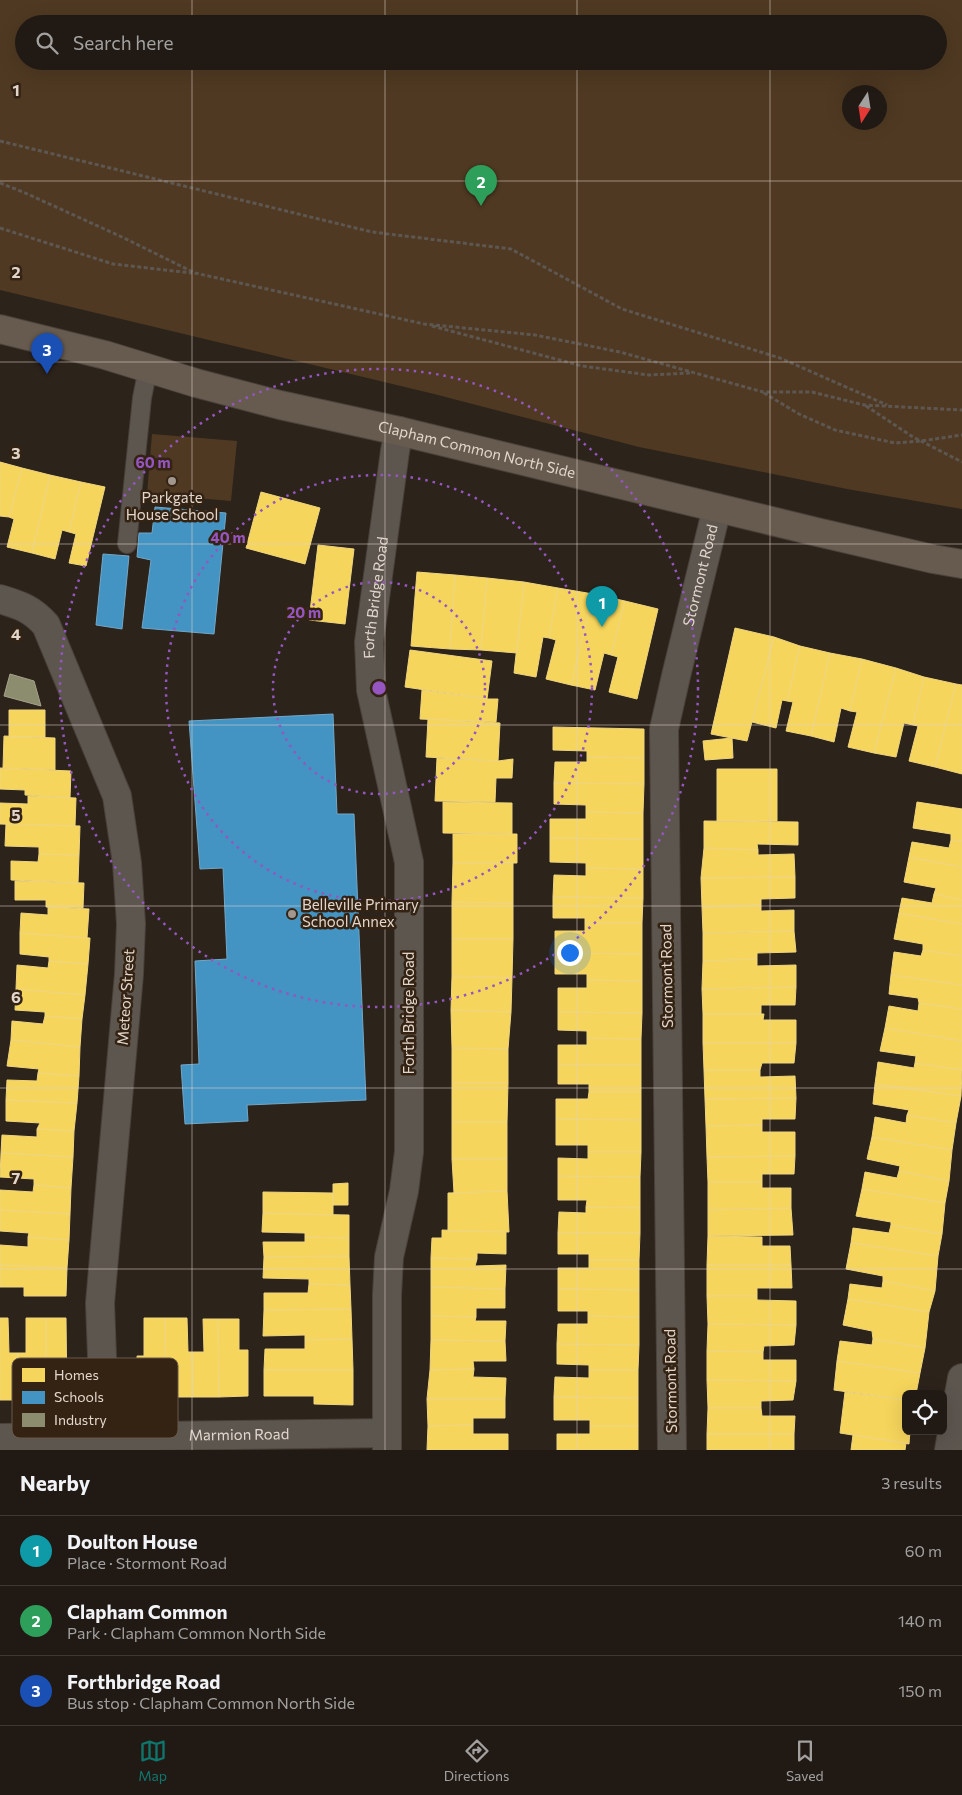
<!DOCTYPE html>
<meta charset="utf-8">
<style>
:root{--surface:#211a14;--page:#2d2722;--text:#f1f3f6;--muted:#a2a1a0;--line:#3e3834;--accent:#0f766e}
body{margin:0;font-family:Commissioner,sans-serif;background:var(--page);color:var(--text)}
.controls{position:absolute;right:15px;bottom:15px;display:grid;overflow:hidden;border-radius:8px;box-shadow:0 5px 20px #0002}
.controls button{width:45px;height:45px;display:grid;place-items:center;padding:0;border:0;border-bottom:1px solid var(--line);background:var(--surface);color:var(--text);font:25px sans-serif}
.compass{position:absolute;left:842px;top:85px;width:45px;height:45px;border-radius:50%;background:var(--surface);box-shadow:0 5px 20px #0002;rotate:192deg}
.you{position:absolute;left:569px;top:952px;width:18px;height:18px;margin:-12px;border:4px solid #fff;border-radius:50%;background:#1a73e8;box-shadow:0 0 0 8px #1a73e833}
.badge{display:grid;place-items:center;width:32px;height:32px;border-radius:50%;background:var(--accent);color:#fff;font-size:16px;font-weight:700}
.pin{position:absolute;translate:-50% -41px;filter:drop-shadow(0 1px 2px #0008)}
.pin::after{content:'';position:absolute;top:26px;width:18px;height:15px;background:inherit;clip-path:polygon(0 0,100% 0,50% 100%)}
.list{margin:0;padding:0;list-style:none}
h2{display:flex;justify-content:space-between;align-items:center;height:65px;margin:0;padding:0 20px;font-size:21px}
h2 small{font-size:16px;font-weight:400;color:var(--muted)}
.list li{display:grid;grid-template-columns:32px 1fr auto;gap:15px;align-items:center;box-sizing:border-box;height:70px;padding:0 20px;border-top:1px solid var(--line)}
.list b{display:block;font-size:19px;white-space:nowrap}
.list p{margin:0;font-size:16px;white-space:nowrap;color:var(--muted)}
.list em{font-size:16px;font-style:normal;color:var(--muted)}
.icon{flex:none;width:28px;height:28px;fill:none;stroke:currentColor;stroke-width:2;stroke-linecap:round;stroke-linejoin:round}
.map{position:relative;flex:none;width:962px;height:1450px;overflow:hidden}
.search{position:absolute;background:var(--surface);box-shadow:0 5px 20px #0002;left:15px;right:15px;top:15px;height:55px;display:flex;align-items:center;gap:12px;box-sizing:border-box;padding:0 18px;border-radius:28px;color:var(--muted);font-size:19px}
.sheet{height:275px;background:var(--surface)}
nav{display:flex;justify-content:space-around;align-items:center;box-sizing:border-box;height:70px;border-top:1px solid var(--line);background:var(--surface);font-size:14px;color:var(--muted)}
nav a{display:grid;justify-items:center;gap:2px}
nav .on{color:var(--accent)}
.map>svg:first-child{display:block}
.green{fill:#4f3922;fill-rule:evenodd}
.homes{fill:#f6d55c;stroke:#f0d57e}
.schools{fill:#4393c3;stroke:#73a7c6}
.industry{fill:#8c8c6e;stroke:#a6a28a}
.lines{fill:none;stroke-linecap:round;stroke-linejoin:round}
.service-casing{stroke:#49413a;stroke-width:20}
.minor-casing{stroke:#49413a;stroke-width:30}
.trunk-casing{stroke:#49413a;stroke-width:30}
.path{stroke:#5e5751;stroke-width:3;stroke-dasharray:4 2.5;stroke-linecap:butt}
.service{stroke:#5d564f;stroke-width:18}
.minor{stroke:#5d564f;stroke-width:28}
.trunk{stroke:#675a4e;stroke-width:28}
.grid{fill:none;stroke:#e2d6cc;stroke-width:1;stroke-opacity:0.55}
.ring{fill:none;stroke:#9556c2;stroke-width:2.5;stroke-dasharray:2.5 5}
.poi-dot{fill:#a2978e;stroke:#342313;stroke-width:2}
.labels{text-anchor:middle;stroke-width:5;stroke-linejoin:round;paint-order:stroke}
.street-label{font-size:15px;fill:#e2d6cc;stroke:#342313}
.poi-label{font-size:15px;fill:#e2d6cc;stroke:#342313}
.key{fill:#342313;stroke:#68594a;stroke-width:1}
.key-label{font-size:14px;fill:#e2d6cc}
.grid-label{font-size:16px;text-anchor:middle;font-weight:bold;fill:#e2d6cc;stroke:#342313;stroke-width:5;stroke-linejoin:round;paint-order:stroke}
.centre{fill:#9556c2;stroke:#342313;stroke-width:2.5}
.ring-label{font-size:15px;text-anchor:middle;font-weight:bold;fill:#9556c2;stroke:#342313;stroke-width:5;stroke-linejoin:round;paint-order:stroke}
</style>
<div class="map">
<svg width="962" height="1450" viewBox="0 0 962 1450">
<rect width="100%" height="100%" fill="#2c231b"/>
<path class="green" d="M0,0h962v509l-115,-20 -208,-42 -205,-53 -434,-104zM24,24h914v37h-914zM850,92h30v30h-30z
M152,434l85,7 -6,60 -84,-7z"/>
<path class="homes" d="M0,462l22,6 -13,49 -9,-1z
M22,468l28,7 -18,78 -25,-6 7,-28 -5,-2z
M50,475l31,7 -12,50 -7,-2 -7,29 -23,-6z
M81,482l24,5 -19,79 -17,-3 7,-29 -7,-2z
M261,492l59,16 -15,56 -59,-16z
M318,545l36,4 -9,75 -36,-4z
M417,572l38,3 -5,74 -39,-3z
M455,575l32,3 -6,72 -31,-1z
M487,578l37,4 -7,71 -36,-3z
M524,582l34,6 -9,50 -6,-1 -7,40 -22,-4z
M558,588l35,6 -22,91 -25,-6 10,-39 -7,-2z
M593,594l32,7 -14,54 -7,-2 -9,37 -24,-5z
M625,601l33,8 -21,90 -28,-7 9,-35 -7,-2z
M735,628l39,9 -27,104 -36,-7z
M774,637l26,9 -13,55 -5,-1 -6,28 -24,-6z
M800,646l30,7 -19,83 -25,-5 7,-29 -6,-1z
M410,650l82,11 -5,38 -82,-12z
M830,653l32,6 -12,52 -9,-3 -7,34 -23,-6z
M862,659l34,9 -22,85 -26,-6 9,-35 -7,-1z
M896,668l28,9 -11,48 -9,-2 -8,34 -22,-4z
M924,677l32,7 -21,83 -26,-6 9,-35 -5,-1z
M956,684l6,1v89l-27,-7z
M422,690l65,9h11l-2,23 -76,-3z
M9,710h36v27h-36z
M428,719l72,4 -2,38 -72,-4z
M553,727l91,2v29l-57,-1v-6l-34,-1z
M4,736l51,2v32l-52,-2z
M732,738l1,20 -28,2 -2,-19z
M587,757l57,1v26l-90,-1 1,-21h32z
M437,758l61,3 15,-2 -1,19h-16l-1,24 -60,-1z
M0,768l71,3 -1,27 -45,-3v-5l-25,-1z
M717,769h60v52h-60z
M554,783l90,1 -1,29 -57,-1v-7l-32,-1z
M28,796l48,2 -1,28 -75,-2v-21l28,1z
M443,802l69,1v31l-69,-1z
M917,802l45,7v32l-11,-1v-6l-38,-6z
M586,812l57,1v26l-93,-1v-19h36z
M704,821l94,1v23l-41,-1 1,6 -54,-2z
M6,824l74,2 -1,29 -40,-1v-7l-34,-1z
M453,834h64v29h-64z
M550,838l93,1v30l-57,-1v-5l-36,-1z
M951,840l11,1v26l-53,-10 3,-15 37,6z
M704,848l54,2v5l36,-1 1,23 -94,1z
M39,854l40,1 -1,28 -67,-3v-19l27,1z
M909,857l53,10v33l-28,-6 2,-6 -32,-6z
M453,863h60v40l-61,-1z
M586,868l57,1v29l-90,-1 1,-22 32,1z
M795,877v21l-34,1v6l-59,2 -1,-29z
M15,881l69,2 -1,25 -37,-1v-7h-31z
M934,894l28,6v24l-63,-11 3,-15 30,5z
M553,897l90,1 -1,25h-57v-5h-32z
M452,902l61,1v36h-61z
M761,905v6l33,-1v21l-91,2 -1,-26z
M48,907l41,2 -2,29 -67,-5 1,-20 27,2z
M899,913l63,11v32l-39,-6v-6l-29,-5z
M585,923h57v31l-87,-1v-22h30z
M794,931l2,21 -39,1v6l-54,2v-28z
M20,933l70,5 -2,26 -39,-3v-4l-29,-3z
M452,939h61l-1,39 -60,-2z
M923,950l39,6v29l-71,-10 3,-23 27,4z
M555,953l87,1v27l-55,-1v-6h-32z
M757,959v7l39,-1v22l-94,2 1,-28z
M49,961l39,3 -3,31 -69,-6 1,-24 31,3z
M891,975l71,10v24l-43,-6 -1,-5 -29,-4z
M452,976l60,2 -1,34 -60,-2z
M587,980l55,1v32l-84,-1v-24h29z
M796,987l-1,18h-34v9h-58l-1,-25z
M16,989l69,6 -3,24 -37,-3v-4l-30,-2z
M919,1003l43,6v32l-77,-13 4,-22 29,5z
M451,1010l60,2 -3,37 -56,-1z
M558,1012l84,1 -1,26 -54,-1v-7l-29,-1z
M703,1014h61l-1,6h33v23h-93z
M45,1016l37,3 -2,28 -69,-7 1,-19 31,3z
M885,1028l77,13v29l-47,-7 1,-7 -36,-5z
M587,1038l54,1v26h-83v-20h29z
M11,1040l69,7 -1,29 -41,-3 1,-4 -32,-3z
M703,1043h93l-2,20h-32l-2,7h-56z
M452,1048l56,1v34h-56z
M878,1062l36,6 1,-5 47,7 -1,26 -86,-12z
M558,1065h83v27h-52v-8h-31z
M704,1070h56v7l35,-1 1,22 -91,1z
M38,1073l41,3 -2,27 -71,-3 1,-20 30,1z
M452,1083h56l-1,39h-55z
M875,1084l86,12 -5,27 -49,-8 2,-5 -36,-6z
M589,1092h52v28l-85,-1v-20h32z
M796,1098l-1,21h-33v6l-56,1 -1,-27z
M6,1100l71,3 -3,28 -37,-2 3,-6 -34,-2z
M907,1115l49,8 -4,27 -80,-13 3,-20 31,6z
M556,1119l85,1v32h-53v-7h-32z
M452,1122h55v37h-55z
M762,1125v7h33v24l-88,1 -1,-31z
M37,1129l37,2 -1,26 -72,-4 1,-18 35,2z
M872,1137l80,13 -3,31 -50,-10 1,-5 -33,-7z
M588,1152h53l-1,25 -82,-1v-18l30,1z
M1,1153l72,4 -2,31 -37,-3v-6l-34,-2z
M795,1156l-1,18h-32v8h-54l-1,-25z
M452,1159h55v32l-53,2z
M899,1171l50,10 -4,22 -83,-14 3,-17 32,6z
M558,1176l82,1v31l-54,-1 1,-7h-29z
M708,1182h54v6h29v20l-83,2z
M348,1183v22h-15v-21z
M34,1185l37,3 -1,26 -70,-4v-20l33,2z
M862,1189l83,14 -3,31 -51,-9v-3l-35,-6z
M507,1191l2,41 -61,-1v-38z
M263,1192l70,1v22l-70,-2z
M586,1207l54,1v25h-82l1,-21 27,1z
M791,1208l2,27 -85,1v-26z
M0,1210l70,4 -1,26 -41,-3 1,-4 -29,-2z
M263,1213l86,2v23l-44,-1v-4l-43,-1z
M891,1225l51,9 -4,22 -87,-13 2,-15 36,5z
M442,1230l64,2v22l-29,-1v6l-46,-1 1,-20h10z
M558,1233h82l-1,27h-50v-6h-31z
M708,1236l54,1v9h28l1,19h-84z
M28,1237l41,3 -2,28 -67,-3v-20l28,2z
M305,1237l44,1v18l-85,1 -1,-15h42z
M851,1243l87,13 -3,35 -52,-10v-5l-37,-7z
M349,1256l1,29 -41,-1v-5l-46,-1 1,-21z
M431,1258l46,1 -2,7 31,-1 -1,24 -74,-2z
M589,1260h50v30l-81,-1v-21h31z
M0,1265l67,3 -1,28h-42v-9h-24z
M707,1265h84l1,23h-35v8h-50z
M883,1281l52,10 -6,21 -81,-13 2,-15 32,4z
M309,1284l41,1 1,24 -87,1v-17h44z
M431,1287l74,2v19h-29v9l-45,-1z
M558,1289l81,1v27l-51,-1v-5h-30z
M707,1296h50v4l39,1v24l-88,-1z
M848,1299l81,13 -4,36 -52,-9 -1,-8 -29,-6z
M351,1309l1,30 -47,1v-5l-42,1 1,-26z
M431,1316l45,1 -1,4h31l-1,20 -74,-1z
M588,1316l51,1v28l-82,-1 1,-20h30z
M0,1318h8l1,35h8l-1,47h-16z
M26,1318h20v81l-30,1 1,-47h9z
M46,1318h20l1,82 -21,-1z
M144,1318h21l1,79 -29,1v-42h7z
M165,1318h22l1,34h4l1,45h-27z
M203,1319h15l1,78h-26l-1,-45h12z
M218,1319h21v31h9v46l-29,1z
M708,1324l88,1 -2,20 -30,1 -1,6 -56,-1z
M352,1339l1,31h-89l1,-21h40v-9z
M873,1339l52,9 -5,25 -83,-12 3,-20 32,4z
M431,1340l74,1 1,20h-33l1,8 -44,1z
M557,1344l82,1 -1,25h-49v-5l-32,-1z
M707,1351l56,1v8h33v21l-89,-1z
M837,1361l83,12 -4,21h-10v6l-72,-10z
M474,1369l-1,8 33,1 -1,21h-78l3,-29z
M264,1370h89v35l-39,-1v-8h-50z
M589,1370h49v28l-84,-1 1,-20 34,1z
M707,1380l89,1 -3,19 -32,1v7h-53z
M845,1392l61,8v31h4l-1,13 -69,-11z
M554,1397l84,1v28h-48v-6h-36z
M427,1399h78v19h-32v7l-45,1z
M708,1408h53l1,8h33l-1,18h-87z
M473,1425v9h35v16h-81l1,-24z
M590,1426h48v24h-81v-16h33z
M707,1434h87v16h-87z
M853,1435l53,8 -1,7h-54z"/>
<path class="schools" d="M155,507l71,6 -12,121 -72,-6 9,-68 -14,-3 2,-24h13z
M103,554l26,2 -7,73 -26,-4z
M333,714l4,100h17l12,286 -119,5 1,16 -63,3 -4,-59 18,-1 -4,-103 32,-2 -4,-91 -23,1 -11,-148z"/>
<path class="industry" d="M10,674l24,7 7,25 -37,-10z"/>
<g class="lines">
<g class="service-casing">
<path id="service" d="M127,544l15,-146 6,-30"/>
</g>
<g class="minor-casing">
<g id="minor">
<path d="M0,599c20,6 32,10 46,26l71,171 10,67 4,61 -2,50 -29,329 5,134"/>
<path id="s1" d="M0,1438l387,-5"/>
<path id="s2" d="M387,1450v-155l2,-38 15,-66 5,-39v-290l-38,-172 -2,-48 26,-191 4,-20"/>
<path id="s3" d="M672,1450l-8,-721 12,-53 41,-168"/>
<path d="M949,1450l13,-72"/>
</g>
</g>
<g class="trunk-casing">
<g id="trunk">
<path id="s4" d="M0,329l105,26 91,28 84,22 119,26 418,101 116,27 29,5"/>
</g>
</g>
<path class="path" d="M0,141l372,91 139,17 111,60 158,49 107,47
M0,183l23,9 99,45 73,36 229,51 111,11 85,17 143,40h49l52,13 98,5
M0,228l113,36 79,9
M432,326l150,40 67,9 41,-2
M764,393l35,21 36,16 60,13 26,-2 41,-6
M866,406l47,31 49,25"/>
<use href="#service" class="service"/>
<use href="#minor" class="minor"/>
<use href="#trunk" class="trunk"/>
</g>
<path class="grid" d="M192,0v24M385,0v24M577,0v24M770,0v24M192,61v1389M385,61v1389M577,61v1389M770,61v1389M0,181h962M0,362h962M0,544h962M0,725h962M0,906h962M0,1088h962M0,1269h962"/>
<g class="ring">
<circle cx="379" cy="688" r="106"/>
<circle cx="379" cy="688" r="213"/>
<circle cx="379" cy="688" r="319"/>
</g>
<g class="poi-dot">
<circle cx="172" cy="481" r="5"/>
<circle cx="292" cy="914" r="5"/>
</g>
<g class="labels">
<g class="street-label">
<text dy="5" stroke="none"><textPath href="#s4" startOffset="492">Clapham Common North Side</textPath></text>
<text dy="5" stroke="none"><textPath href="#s3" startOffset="879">Stormont Road</textPath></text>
<text dy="5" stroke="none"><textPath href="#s2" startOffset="859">Forth Bridge Road</textPath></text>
<text transform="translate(667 976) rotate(-91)" y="5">Stormont Road</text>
<text transform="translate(126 997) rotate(-86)" y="5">Meteor Street</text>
<text transform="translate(409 1013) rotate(-90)" y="5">Forth Bridge Road</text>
<text transform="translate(671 1381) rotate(-91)" y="5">Stormont Road</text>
<text dy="5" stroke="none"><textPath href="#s1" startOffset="239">Marmion Road</textPath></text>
</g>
<g class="poi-label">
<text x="172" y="503">Parkgate<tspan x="172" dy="17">House School</tspan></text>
<text x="302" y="910" text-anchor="start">Belleville Primary<tspan x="302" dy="17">School Annex</tspan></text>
</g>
</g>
<rect x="12" y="1358" width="166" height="80" rx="8" class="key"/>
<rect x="22" y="1368" width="23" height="14" fill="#f6d55c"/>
<rect x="22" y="1391" width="23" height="13" fill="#4393c3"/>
<rect x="22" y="1413" width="23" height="14" fill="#8c8c6e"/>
<g class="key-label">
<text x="54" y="1380">Homes</text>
<text x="54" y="1402">Schools</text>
<text x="54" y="1425">Industry</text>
</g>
<g class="grid-label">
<text x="16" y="96">1</text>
<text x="16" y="278">2</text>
<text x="16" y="459">3</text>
<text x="16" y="640">4</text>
<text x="16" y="821">5</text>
<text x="16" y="1003">6</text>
<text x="16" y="1184">7</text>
</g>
<circle cx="379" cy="688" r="8" class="centre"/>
<g class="ring-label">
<text x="153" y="468">60 m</text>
<text x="228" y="543">40 m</text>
<text x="304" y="618">20 m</text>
</g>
</svg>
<div class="controls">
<button><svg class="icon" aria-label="locate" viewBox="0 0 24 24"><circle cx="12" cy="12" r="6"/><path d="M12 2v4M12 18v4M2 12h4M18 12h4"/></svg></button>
</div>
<svg class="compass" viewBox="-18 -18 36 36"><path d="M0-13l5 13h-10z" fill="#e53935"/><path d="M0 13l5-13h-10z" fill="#a2a1a0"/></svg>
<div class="you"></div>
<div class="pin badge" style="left:602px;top:627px;background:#0f9aa8">1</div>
<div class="pin badge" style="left:481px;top:206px;background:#2e9e5b">2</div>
<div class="pin badge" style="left:47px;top:374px;background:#1a4fb4">3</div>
<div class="search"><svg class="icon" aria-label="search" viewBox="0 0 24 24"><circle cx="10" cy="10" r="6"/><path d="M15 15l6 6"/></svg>Search here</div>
</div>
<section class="sheet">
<h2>Nearby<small>3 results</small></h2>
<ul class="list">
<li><span class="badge" style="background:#0f9aa8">1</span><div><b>Doulton House</b><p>Place · Stormont Road</p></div><em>60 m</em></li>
<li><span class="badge" style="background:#2e9e5b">2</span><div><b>Clapham Common</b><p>Park · Clapham Common North Side</p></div><em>140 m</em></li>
<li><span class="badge" style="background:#1a4fb4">3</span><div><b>Forthbridge Road</b><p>Bus stop · Clapham Common North Side</p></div><em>150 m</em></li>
</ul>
</section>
<nav>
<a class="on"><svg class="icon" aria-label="map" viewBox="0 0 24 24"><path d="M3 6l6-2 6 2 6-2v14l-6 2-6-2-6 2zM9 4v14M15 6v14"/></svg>Map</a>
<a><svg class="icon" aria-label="directions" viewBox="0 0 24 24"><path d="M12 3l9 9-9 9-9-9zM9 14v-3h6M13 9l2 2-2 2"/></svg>Directions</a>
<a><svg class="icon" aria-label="saved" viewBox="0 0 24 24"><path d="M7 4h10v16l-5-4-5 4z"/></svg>Saved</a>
</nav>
